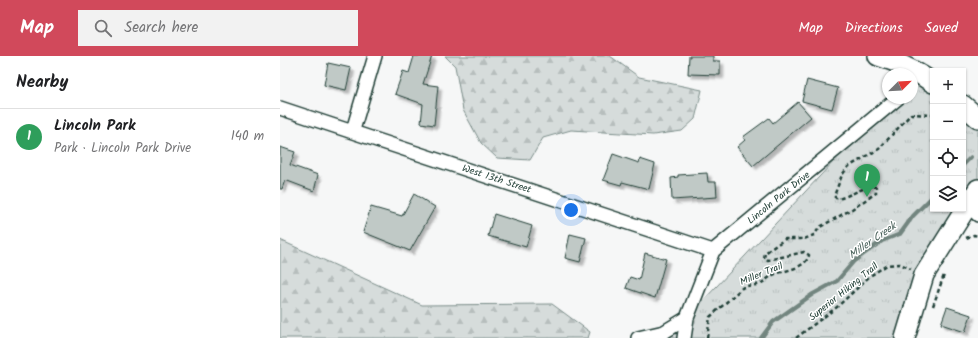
<!DOCTYPE html>
<meta charset="utf-8">
<style>
:root{--surface:#fff;--page:#f2f2f2;--text:#202124;--muted:#757577;--line:#e0e0e0;--accent:#d1495b}
body{margin:0;font-family:Kalam,sans-serif;background:var(--page);color:var(--text)}
.controls{position:absolute;right:12px;top:12px;display:grid;overflow:hidden;border-radius:0px;box-shadow:0 1px 3px #0004}
.controls button{width:36px;height:36px;display:grid;place-items:center;padding:0;border:0;border-bottom:1px solid var(--line);background:var(--surface);color:var(--text);font:20px sans-serif}
.compass{position:absolute;left:602px;top:12px;width:36px;height:36px;border-radius:50%;background:var(--surface);box-shadow:0 1px 3px #0004;rotate:66deg}
.you{position:absolute;left:291px;top:154px;width:14px;height:14px;margin:-10px;border:3px solid #fff;border-radius:50%;background:#1a73e8;box-shadow:0 0 0 6px #1a73e833}
.badge{display:grid;place-items:center;width:26px;height:26px;border-radius:50%;background:var(--accent);color:#fff;font-size:13px;font-weight:700}
.pin{position:absolute;translate:-50% -33px;filter:drop-shadow(0 1px 2px #0008)}
.pin::after{content:'';position:absolute;top:21px;width:14px;height:12px;background:inherit;clip-path:polygon(0 0,100% 0,50% 100%)}
.list{margin:0;padding:0;list-style:none}
h2{display:flex;justify-content:space-between;align-items:center;height:52px;margin:0;padding:0 16px;font-size:17px}
h2 small{font-size:13px;font-weight:400;color:var(--muted)}
.list li{display:grid;grid-template-columns:26px 1fr auto;gap:12px;align-items:center;box-sizing:border-box;height:56px;padding:0 16px;border-top:1px solid var(--line)}
.list b{display:block;font-size:15px;white-space:nowrap}
.list p{margin:0;font-size:13px;white-space:nowrap;color:var(--muted)}
.list em{font-size:13px;font-style:normal;color:var(--muted)}
.icon{flex:none;width:22px;height:22px;fill:none;stroke:currentColor;stroke-width:2;stroke-linecap:round;stroke-linejoin:round}
.map{position:relative;flex:none;width:698px;height:282px;overflow:hidden}
header{display:flex;align-items:center;gap:24px;box-sizing:border-box;height:56px;padding:0 20px;background:var(--accent);color:#fff}
header strong{font-size:19px}
nav{display:flex;gap:22px;margin-inline-start:auto;font-size:14px}
.search{width:280px;height:36px;background:var(--page);display:flex;align-items:center;gap:10px;box-sizing:border-box;padding:0 14px;border-radius:0px;color:var(--muted);font-size:15px}
main{display:flex}
aside{flex:1;background:var(--surface)}
.map>svg:first-child{display:block}
.forest{fill:url(#forest-firs);stroke:#7a8c88}
.park{fill:url(#park-tufts);stroke:#7a8c88}
.lines{fill:none;stroke-linecap:round;stroke-linejoin:round}
.stream{stroke:#72857f;stroke-width:4}
.building{fill:#c0c9c6;stroke:#1f3d34;filter:url(#shadow)}
.street-casing{stroke:#1f3d34;stroke-width:16}
.secondary-casing{stroke:#1f3d34;stroke-width:22}
.path{stroke:#1f3d34;stroke-width:2.5;stroke-dasharray:4 3;stroke-linecap:butt}
.street{stroke:#fff;stroke-width:13}
.secondary{stroke:#fff;stroke-width:19}
.labels{text-anchor:middle;stroke-width:3;stroke-linejoin:round;paint-order:stroke}
.street-label{font-size:10px;fill:#1f3d34;stroke:#fff}
.water-label{font-size:11px;font-style:italic;fill:#49615a;stroke:#fff}
</style>
<header>
<strong>Map</strong>
<div class="search"><svg class="icon" aria-label="search" viewBox="0 0 24 24"><circle cx="10" cy="10" r="6"/><path d="M15 15l6 6"/></svg>Search here</div>
<nav><a>Map</a><a>Directions</a><a>Saved</a></nav>
</header>
<main>
<aside>
<h2>Nearby<small></small></h2>
<ul class="list">
<li><span class="badge" style="background:#2e9e5b">1</span><div><b>Lincoln Park</b><p>Park · Lincoln Park Drive</p></div><em>140 m</em></li>
</ul>
</aside>
<div class="map">
<svg width="698" height="282" viewBox="0 0 698 282">
<defs>
<pattern id="forest-firs" width="22" height="20" patternUnits="userSpaceOnUse"><rect width="22" height="20" fill="#d6dcdb"/><path d="M5 1l3.5 6h-7zM16 11l3.5 6h-7z" fill="#b7bebd"/></pattern>
<pattern id="park-tufts" width="24" height="20" patternUnits="userSpaceOnUse"><rect width="24" height="20" fill="#d6dcdb"/><path d="M3 7l-1-3M5 7V3M7 7l1-3M15 17l-1-3M17 17v-4M19 17l1-3" fill="none" stroke="#b7bebd"/></pattern>
<filter id="shadow"><feDropShadow dx="3.5" dy="3.5" stdDeviation="1" flood-color="#0004"/></filter>
</defs>
<rect width="100%" height="100%" fill="#f6f7f7"/>
<filter id="ink" filterUnits="userSpaceOnUse"><feTurbulence type="fractalNoise" baseFrequency=".025" numOctaves="2"/><feDisplacementMap in="SourceGraphic" scale="8" xChannelSelector="R" yChannelSelector="G"/><feConvolveMatrix kernelMatrix="1 2 1 2 8 2 1 2 1" color-interpolation-filters="sRGB"/></filter>
<g filter="url(#ink)">
<path class="forest" d="M165,0h165l29,21 63,13 -7,29 -13,12 -29,4 -82,-5 -28,8 -13,22 -33,-2 -16,-15 -18,-33 -8,-44z
M0,184l142,65 130,-1 38,28 -2,6h-308z"/>
<path class="park" d="M632,22l21,5v126h30v-104l15,13v67l-54,90 -19,63h-267l49,-20 206,-220h19z"/>
<g class="lines">
<path class="stream" d="M683,109l8,-8
M481,282l12,-16 40,-28 24,-13 17,-20 28,-20 18,-7 13,-18 20,-20"/>
</g>
<path class="building" d="M134,0h18l-9,28 15,2 -4,39 -13,-2 2,-19 -28,-10 8,-23 6,2z
M409,0h24v5h7v14l-32,-1z
M48,7l23,5 -5,22 -22,-5z
M527,24l31,8 -6,21 -30,-8z
M518,46l13,15 -58,49 -16,-19 8,-7 -2,-3 26,-19 4,5z
M0,91l15,5 -5,13 28,10 -4,16 -29,-11 -3,9h-2z
M333,98l26,9 1,-4 15,5 -6,25 -27,-7 -1,3 -18,-5z
M427,117l1,9h8l1,15 -45,3 -1,-22 7,-1v-2z
M134,138l21,13 -25,44 -47,-19 8,-25 31,9z
M214,158l38,12 -6,21 -38,-11z
M290,178l16,4 -6,24 -15,-4z
M365,197l21,6 -11,39 -29,-10 4,-11 9,3z
M667,251l24,8 -6,17 -24,-8z"/>
<g class="lines">
<g class="street-casing">
<path id="street" d="M0,52l433,143
M73,74l22,-74
M689,150l9,9
M358,282l26,-6 23,-14
M404,282l3,-20 26,-67 185,-153"/>
</g>
<g class="secondary-casing">
<path id="secondary" d="M598,0c20,6 38,15 55,27
M683,49l15,13
M625,282l19,-63 54,-86"/>
</g>
<path class="path" d="M686,182l8,-3 4,1
M653,250l11,-31
M427,282l3,-21 32,-29c5,-3 8,-2 14,-3 7,-1 11,-7 17,-10 11,-5 33,-6 36,-20l-5,-3 -36,8 -4,-2 1,-5 20,-14h19l10,-4 6,-8 32,-18 24,-16v-6c-11,-2 -27,10 -39,12l-3,-3 8,-21 6,-8 31,-18 32,-35 22,1
M516,282l41,-31 33,-31 17,-11 13,-1 11,5"/>
<use href="#street" class="street"/>
<use href="#secondary" class="secondary"/>
</g>
</g>
<g class="labels">
<g class="street-label">
<text transform="translate(217 122) rotate(18)" y="4">West 13th Street</text>
<text transform="translate(498 141) rotate(-39)" y="4">Lincoln Park Drive</text>
<text transform="translate(481 217) rotate(-22)" y="4">Miller Trail</text>
<text transform="translate(563 235) rotate(-39)" y="4">Superior Hiking Trail</text>
</g>
<g class="water-label">
<text transform="translate(592 184) rotate(-35)" y="4">Miller Creek</text>
</g>
</g>
</svg>
<div class="controls">
<button>+</button>
<button>−</button>
<button><svg class="icon" aria-label="locate" viewBox="0 0 24 24"><circle cx="12" cy="12" r="6"/><path d="M12 2v4M12 18v4M2 12h4M18 12h4"/></svg></button>
<button><svg class="icon" aria-label="layers" viewBox="0 0 24 24"><path d="M12 4l9 5-9 5-9-5zM3 14l9 5 9-5"/></svg></button>
</div>
<svg class="compass" viewBox="-18 -18 36 36"><path d="M0-13l5 13h-10z" fill="#e53935"/><path d="M0 13l5-13h-10z" fill="#757577"/></svg>
<div class="you"></div>
<div class="pin badge" style="left:587px;top:141px;background:#2e9e5b">1</div>
</div>
</main>
